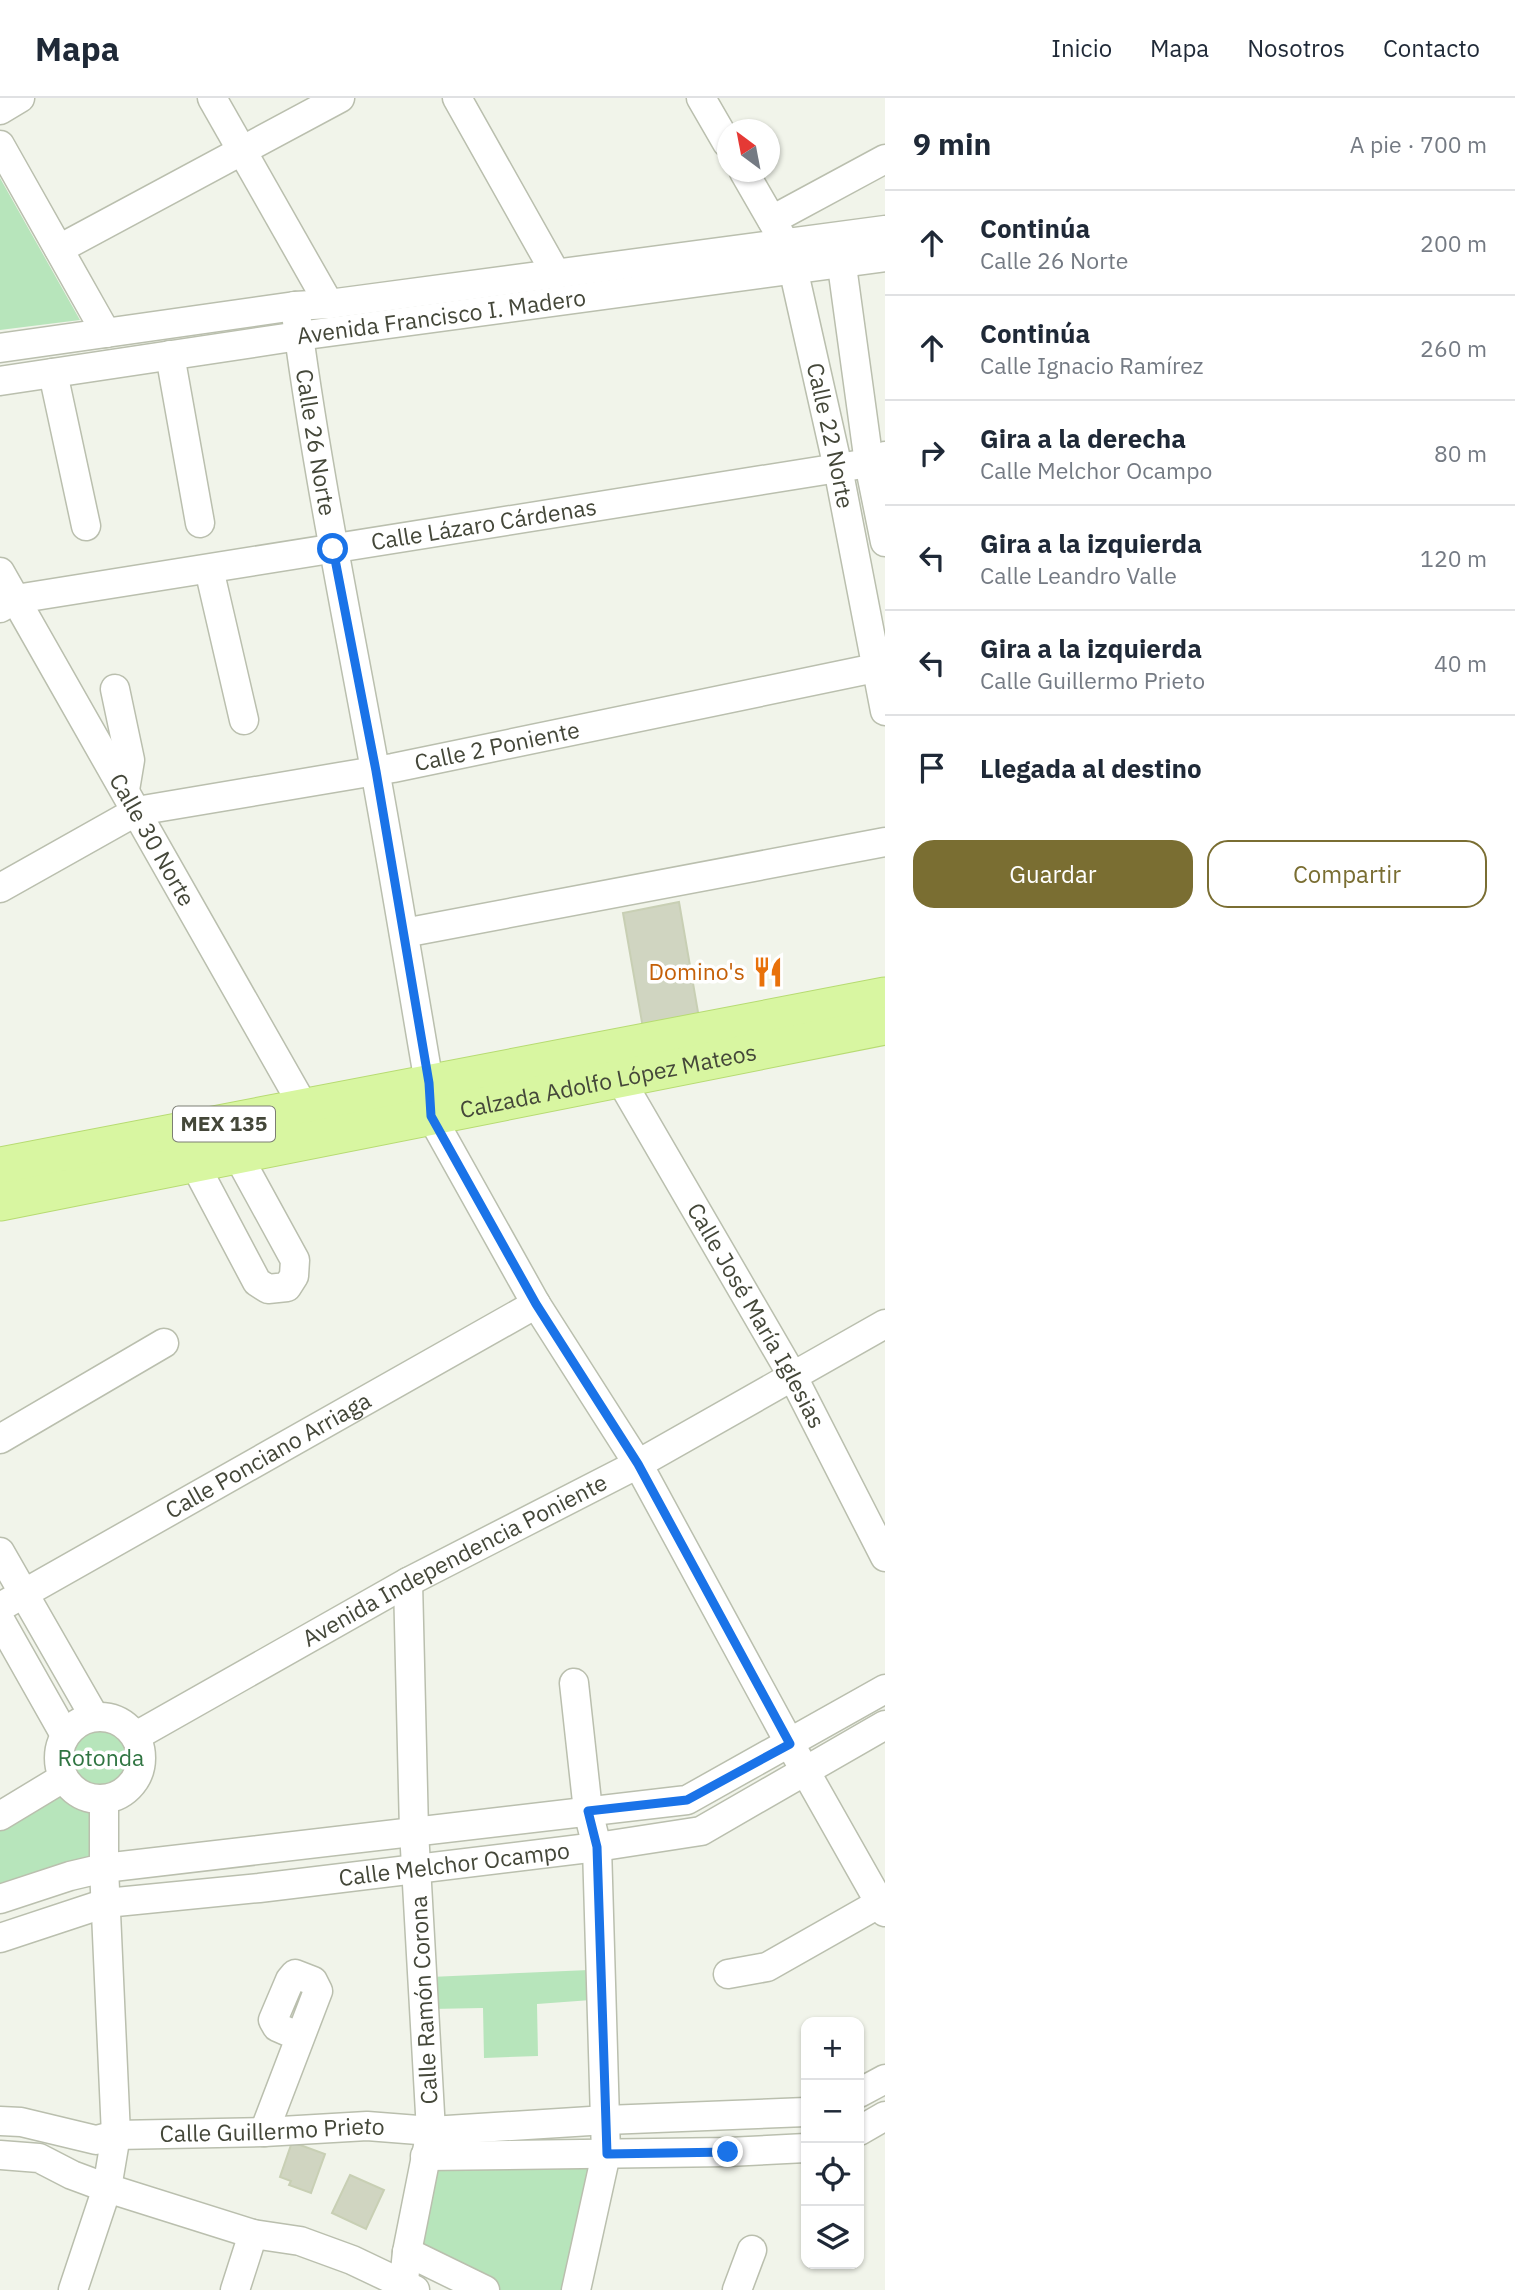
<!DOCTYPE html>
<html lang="es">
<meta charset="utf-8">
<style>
:root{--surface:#fff;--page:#f6f6f7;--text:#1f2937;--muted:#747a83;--line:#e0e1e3;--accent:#7a6e32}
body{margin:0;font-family:"IBM Plex Sans",sans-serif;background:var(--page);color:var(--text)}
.controls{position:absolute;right:21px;bottom:21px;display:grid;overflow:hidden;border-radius:14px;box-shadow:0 2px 5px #0004}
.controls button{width:63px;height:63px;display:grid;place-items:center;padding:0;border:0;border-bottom:2px solid var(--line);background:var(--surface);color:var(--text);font:35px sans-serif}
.compass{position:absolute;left:717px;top:21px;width:63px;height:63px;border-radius:50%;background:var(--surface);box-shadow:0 2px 5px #0004;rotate:328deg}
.stop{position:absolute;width:21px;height:21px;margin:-16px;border:5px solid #1a73e8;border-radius:50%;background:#fff}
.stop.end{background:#1a73e8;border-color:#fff;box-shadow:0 2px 7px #0008}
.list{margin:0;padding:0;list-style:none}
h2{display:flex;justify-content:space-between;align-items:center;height:91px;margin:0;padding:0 28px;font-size:30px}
h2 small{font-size:23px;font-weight:400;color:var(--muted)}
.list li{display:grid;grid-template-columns:46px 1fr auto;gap:21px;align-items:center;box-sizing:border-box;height:105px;padding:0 28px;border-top:2px solid var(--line)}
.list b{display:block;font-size:26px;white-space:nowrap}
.list p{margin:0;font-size:23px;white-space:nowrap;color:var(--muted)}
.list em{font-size:23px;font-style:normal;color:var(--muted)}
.actions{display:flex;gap:14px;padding:21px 28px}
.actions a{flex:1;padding:16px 0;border:2px solid var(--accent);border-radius:21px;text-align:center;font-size:24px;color:var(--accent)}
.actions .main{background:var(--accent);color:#fff}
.icon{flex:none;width:38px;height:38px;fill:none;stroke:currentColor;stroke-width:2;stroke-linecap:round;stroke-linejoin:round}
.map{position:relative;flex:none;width:885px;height:2192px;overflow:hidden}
header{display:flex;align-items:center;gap:42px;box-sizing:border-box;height:98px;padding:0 35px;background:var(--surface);border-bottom:2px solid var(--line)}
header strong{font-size:33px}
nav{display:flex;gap:38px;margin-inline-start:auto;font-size:24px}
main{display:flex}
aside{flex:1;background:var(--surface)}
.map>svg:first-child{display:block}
.green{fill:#b7e5bb}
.building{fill:#d0d5c1;stroke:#c8cfb4;stroke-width:2}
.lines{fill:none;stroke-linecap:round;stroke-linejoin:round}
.minor-casing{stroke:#babfae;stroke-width:31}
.major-casing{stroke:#b7db72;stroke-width:39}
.minor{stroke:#fff;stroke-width:28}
.major{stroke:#d8f6a1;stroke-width:37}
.route{stroke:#1a73e8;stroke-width:9}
.labels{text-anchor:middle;stroke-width:7;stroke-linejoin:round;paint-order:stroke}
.shield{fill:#fff;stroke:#7c7e74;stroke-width:2}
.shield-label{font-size:21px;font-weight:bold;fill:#444739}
.street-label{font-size:23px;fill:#444739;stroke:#fff}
.food-label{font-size:23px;fill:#c56008;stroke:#fff;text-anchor:end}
.park-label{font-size:23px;fill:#307542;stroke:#fff}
</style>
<header>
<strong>Mapa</strong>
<nav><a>Inicio</a><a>Mapa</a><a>Nosotros</a><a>Contacto</a></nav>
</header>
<main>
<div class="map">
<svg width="885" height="2192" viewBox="0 0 885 2192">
<rect width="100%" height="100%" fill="#f1f4ea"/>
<path class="green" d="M0,80l80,142 -80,10z
M93,1621l26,4c18,19 29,33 12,57 -23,33 -74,13 -69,-27 2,-19 15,-28 31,-34z
M62,1683l21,18 19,5 1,64 -103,30v-80z
M589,1872l2,30 -54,4 1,52 -54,2 -1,-50 -52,1 -1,-32z
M606,2056l-30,136h-91l-78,-38 18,-96z"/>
<path class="building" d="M679,804l20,116 -56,10 -20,-115z
M292,2044l33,12 -14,39 -22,-8 2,-4 -11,-4z
M350,2077l34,15 -18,39 -34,-16z"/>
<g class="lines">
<g class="minor-casing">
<g id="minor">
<path d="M212,0l117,206"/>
<path d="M457,0l99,176"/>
<path d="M701,0l26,45"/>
<path d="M0,12l20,-12"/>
<path d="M0,47l106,188"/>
<path id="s1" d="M744,74l41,71 8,25 45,200 47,243"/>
<path d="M772,122l113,-61"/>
<path d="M839,146l30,219 16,79"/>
<path d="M59,151l281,-151"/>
<path id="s2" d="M295,208c20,156 52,310 80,464 19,104 36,208 54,313l2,33 105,188 102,160 152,280 95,168"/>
<path d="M0,250l295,-42 34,-2 556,-74"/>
<path d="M170,257l30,168"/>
<path d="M53,275l33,153"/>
<path id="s3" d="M0,283l299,-45 586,-79"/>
<path d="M209,471l35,151"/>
<path id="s4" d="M0,474l305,537"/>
<path id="s5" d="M0,510l16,-9 822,-131 31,-5 16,-7"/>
<path d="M115,591l15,71 -5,30"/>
<path id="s6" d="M0,790l137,-77 256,-43 492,-102"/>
<path d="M404,835l481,-91"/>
<path id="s7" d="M620,981l172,296 93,182"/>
<path d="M194,1065l63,119 11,7 19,-2 7,-11 1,-16 -58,-106"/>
<path d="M0,1341l164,-96"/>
<path d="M0,1454l94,164"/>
<path id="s8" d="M0,1509l536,-303"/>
<path d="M0,1522l65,115"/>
<path d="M574,1585l14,128 9,36 9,307 -30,136"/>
<circle cx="100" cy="1660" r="41"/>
<path id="s9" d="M136,1638l272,-154 230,-118 247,-140"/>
<path d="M0,1718l63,-38"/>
<path d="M0,1801l70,-23 34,-8 583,-68 198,-111"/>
<path id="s10" d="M0,1840l106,-35 153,-15 338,-41 104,-16 184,-106"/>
<path d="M728,1876l39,-7 113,-64"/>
<path d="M859,1995l26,-14"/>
<path id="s11" d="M0,2023l21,1 75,18 20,-5 148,-3 103,-6 64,5 175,-11 200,-8"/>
<path d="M859,2033l26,-15"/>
<path d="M264,2034l54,-141 -5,-10 -18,-7 -5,6 -17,40 4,7 23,10"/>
<path d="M0,2057l39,3 33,17 35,13 146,46 47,7 52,19 63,30"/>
<path d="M425,2058l303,-4 78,-4"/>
<path d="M407,2154l78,38"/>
<path d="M73,2192l34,-102 9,-53 -12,-267v-69"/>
<path d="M235,2192l18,-56"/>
<path d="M403,2192l4,-38 24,-121 -17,-300 -6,-249"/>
<path d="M737,2192l15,-40"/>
</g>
</g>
<g class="major-casing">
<g id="major">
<path d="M0,1068l885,-170"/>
<path id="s12" d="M0,1104l885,-176"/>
</g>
</g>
<use href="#minor" class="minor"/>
<use href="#major" class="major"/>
</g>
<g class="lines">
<path class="route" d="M333,451l43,222 53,312 2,33 105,188 102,160 152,280 -103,56 -99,11 9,36 10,307 121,-2"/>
</g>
<defs>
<g id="restaurant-bare" transform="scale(2.415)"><path d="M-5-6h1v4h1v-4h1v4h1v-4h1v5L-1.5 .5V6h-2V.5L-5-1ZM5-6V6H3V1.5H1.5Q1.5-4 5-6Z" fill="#e8710a" stroke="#fff" stroke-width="2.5" paint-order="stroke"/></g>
</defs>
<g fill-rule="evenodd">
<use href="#restaurant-bare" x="768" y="874"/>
</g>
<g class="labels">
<rect class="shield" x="173" y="1008.5" width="102" height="35" rx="5"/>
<g class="shield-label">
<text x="224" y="1033">MEX 135</text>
</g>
<g class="street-label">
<text dy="8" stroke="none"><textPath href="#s3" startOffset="446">Avenida Francisco I. Madero</textPath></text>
<text dy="8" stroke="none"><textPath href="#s1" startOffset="280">Calle 22 Norte</textPath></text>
<text dy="8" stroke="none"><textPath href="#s2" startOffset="138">Calle 26 Norte</textPath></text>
<text dy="8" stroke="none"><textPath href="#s5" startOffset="492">Calle Lázaro Cárdenas</textPath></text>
<text dy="8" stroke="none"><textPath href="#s6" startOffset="523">Calle 2 Poniente</textPath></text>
<text dy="8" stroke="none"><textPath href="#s4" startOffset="308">Calle 30 Norte</textPath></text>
<text dy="8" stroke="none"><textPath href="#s12" startOffset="620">Calzada Adolfo López Mateos</textPath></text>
<text dy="8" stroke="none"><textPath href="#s7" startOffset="273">Calle José María Iglesias</textPath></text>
<text dy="8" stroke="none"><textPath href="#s8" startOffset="308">Calle Ponciano Arriaga</textPath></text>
<text dy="8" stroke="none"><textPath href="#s9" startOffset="364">Avenida Independencia Poniente</textPath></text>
<text dy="8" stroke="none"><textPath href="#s10" startOffset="462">Calle Melchor Ocampo</textPath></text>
<text transform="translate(424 1902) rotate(-93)" y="8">Calle Ramón Corona</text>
<text dy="8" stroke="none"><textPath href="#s11" startOffset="275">Calle Guillermo Prieto</textPath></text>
</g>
<g class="food-label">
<text x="745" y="882">Domino's</text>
</g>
<g class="park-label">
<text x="101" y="1668">Rotonda</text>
</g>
</g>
</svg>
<div class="controls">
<button>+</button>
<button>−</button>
<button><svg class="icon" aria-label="locate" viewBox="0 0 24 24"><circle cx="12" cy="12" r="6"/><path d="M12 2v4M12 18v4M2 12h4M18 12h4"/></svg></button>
<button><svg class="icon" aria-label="layers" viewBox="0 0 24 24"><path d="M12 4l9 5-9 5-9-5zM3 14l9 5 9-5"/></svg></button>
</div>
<svg class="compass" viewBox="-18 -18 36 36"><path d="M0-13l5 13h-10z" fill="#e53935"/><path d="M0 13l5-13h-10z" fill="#747a83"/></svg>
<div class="stop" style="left:333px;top:451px"></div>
<div class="stop end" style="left:728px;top:2054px"></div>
</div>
<aside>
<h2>9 min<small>A pie · 700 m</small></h2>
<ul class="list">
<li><svg class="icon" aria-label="ahead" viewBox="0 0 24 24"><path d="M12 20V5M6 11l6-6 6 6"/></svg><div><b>Continúa</b><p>Calle 26 Norte</p></div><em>200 m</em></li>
<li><svg class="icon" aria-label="ahead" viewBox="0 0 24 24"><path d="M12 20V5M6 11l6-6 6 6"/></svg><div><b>Continúa</b><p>Calle Ignacio Ramírez</p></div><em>260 m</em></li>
<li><svg class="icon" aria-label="right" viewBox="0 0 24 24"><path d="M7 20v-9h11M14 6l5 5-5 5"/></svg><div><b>Gira a la derecha</b><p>Calle Melchor Ocampo</p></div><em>80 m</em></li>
<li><svg class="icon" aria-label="left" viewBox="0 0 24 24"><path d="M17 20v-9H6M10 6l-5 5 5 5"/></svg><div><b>Gira a la izquierda</b><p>Calle Leandro Valle</p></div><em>120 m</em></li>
<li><svg class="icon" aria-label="left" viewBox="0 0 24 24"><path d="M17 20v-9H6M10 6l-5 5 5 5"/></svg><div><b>Gira a la izquierda</b><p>Calle Guillermo Prieto</p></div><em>40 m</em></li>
<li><svg class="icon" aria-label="arrive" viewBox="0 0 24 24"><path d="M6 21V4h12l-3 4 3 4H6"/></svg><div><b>Llegada al destino</b></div></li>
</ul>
<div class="actions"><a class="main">Guardar</a><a>Compartir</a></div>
</aside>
</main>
